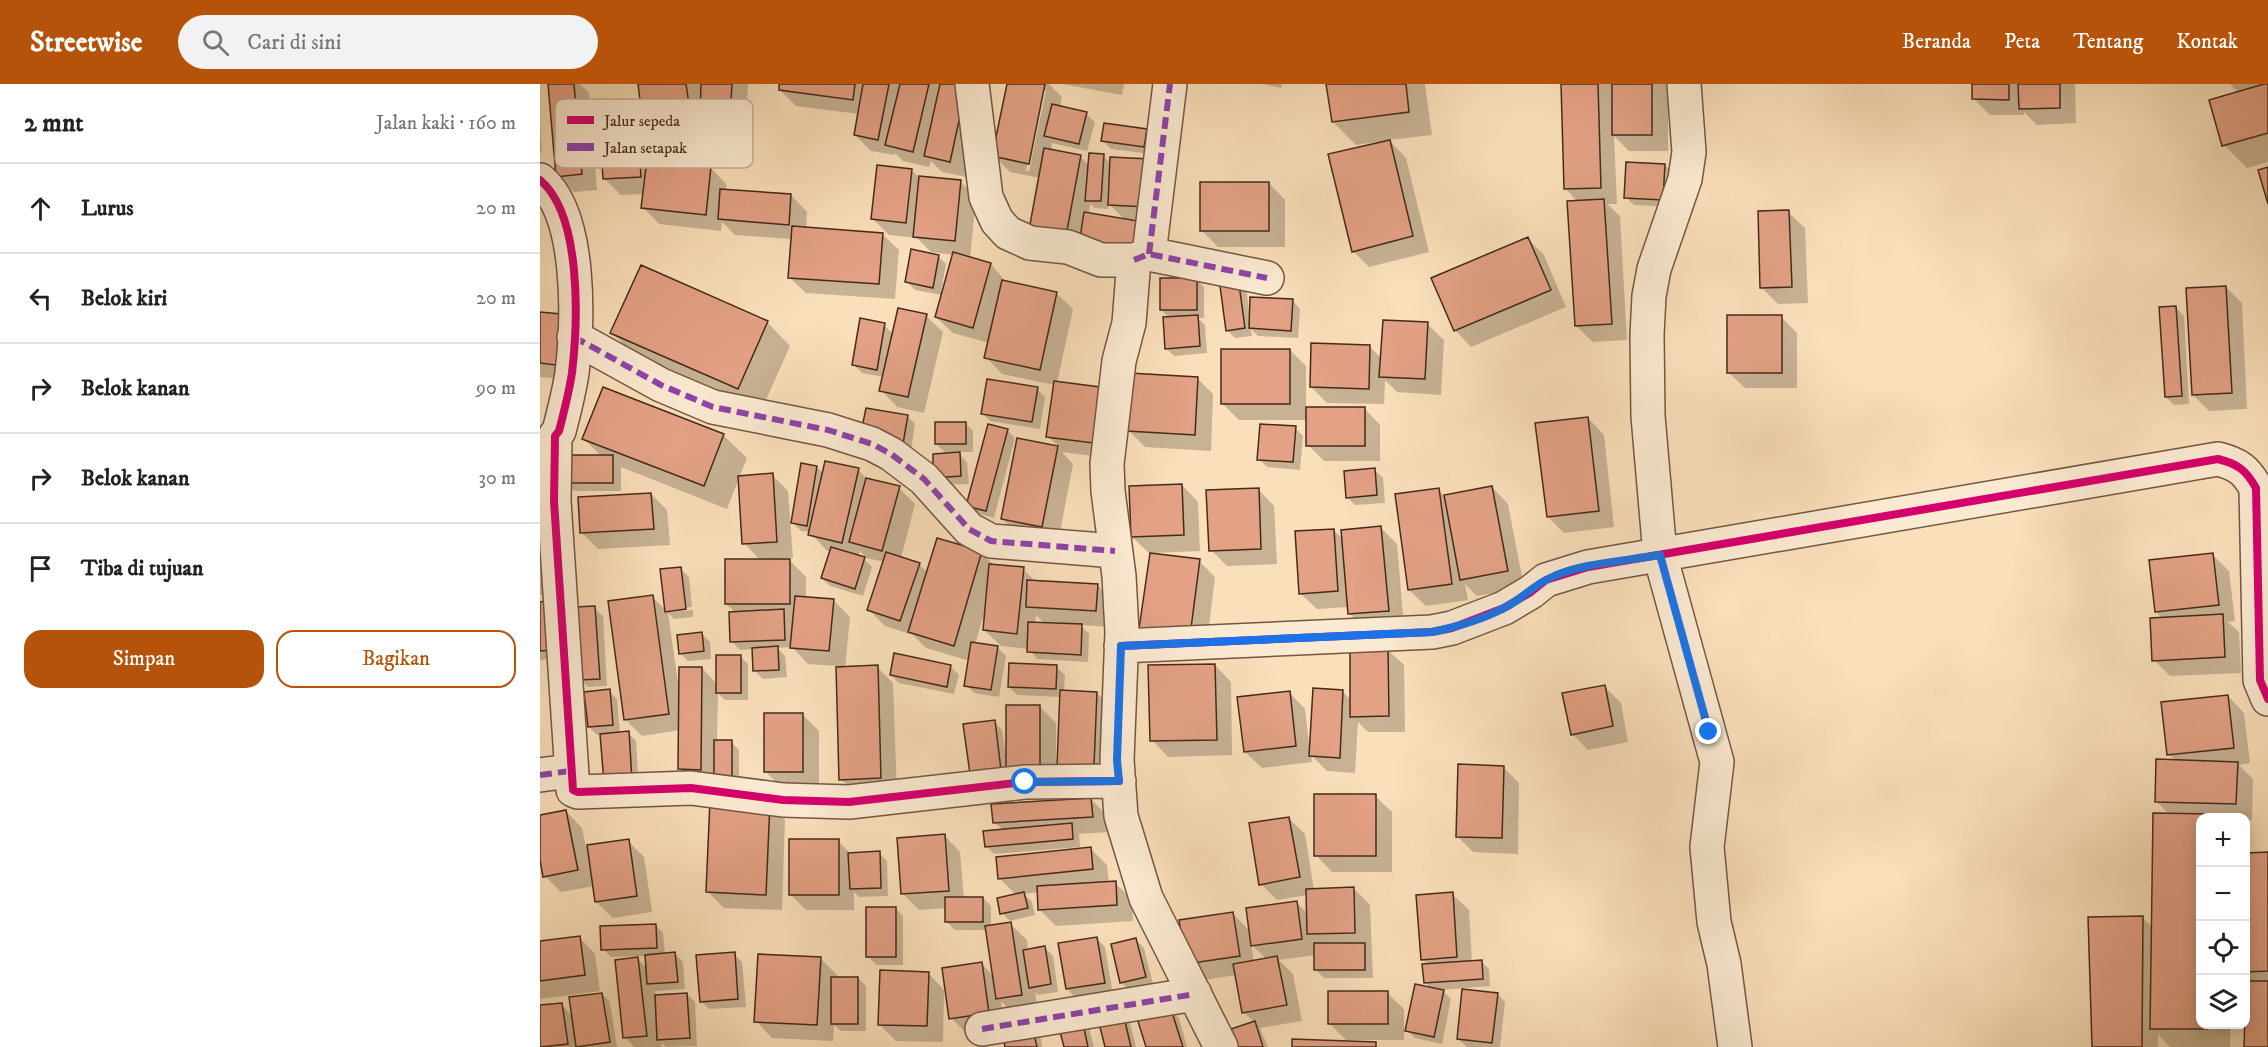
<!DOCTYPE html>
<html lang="id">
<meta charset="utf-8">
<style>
:root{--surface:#fff;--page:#f2f2f2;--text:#222;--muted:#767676;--line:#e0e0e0;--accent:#b45309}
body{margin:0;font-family:"IM FELL DW Pica",serif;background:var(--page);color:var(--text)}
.controls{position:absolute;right:18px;bottom:18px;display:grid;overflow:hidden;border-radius:12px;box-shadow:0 3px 15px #0003}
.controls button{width:54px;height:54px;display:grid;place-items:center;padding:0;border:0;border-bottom:2px solid var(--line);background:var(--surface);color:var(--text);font:30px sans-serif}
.stop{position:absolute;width:18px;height:18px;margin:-14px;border:4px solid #1a73e8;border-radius:50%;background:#fff}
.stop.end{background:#1a73e8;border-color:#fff;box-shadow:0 2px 6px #0008}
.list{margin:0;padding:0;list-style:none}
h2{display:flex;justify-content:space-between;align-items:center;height:78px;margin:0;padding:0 24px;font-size:26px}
h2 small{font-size:20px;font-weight:400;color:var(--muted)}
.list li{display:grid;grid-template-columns:39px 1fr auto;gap:18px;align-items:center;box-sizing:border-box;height:90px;padding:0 24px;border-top:2px solid var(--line)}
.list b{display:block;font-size:22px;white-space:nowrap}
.list em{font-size:20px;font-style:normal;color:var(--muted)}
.actions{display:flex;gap:12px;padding:18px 24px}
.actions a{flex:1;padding:14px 0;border:2px solid var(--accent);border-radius:18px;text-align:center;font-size:21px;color:var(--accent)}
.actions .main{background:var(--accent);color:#fff}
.icon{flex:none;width:33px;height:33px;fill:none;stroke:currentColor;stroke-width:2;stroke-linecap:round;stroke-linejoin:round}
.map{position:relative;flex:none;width:1728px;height:963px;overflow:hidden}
header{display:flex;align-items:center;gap:36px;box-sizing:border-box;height:84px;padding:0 30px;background:var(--accent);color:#fff}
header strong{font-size:28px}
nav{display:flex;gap:33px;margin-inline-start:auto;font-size:21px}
.search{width:420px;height:54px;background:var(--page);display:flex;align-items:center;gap:15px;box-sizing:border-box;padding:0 21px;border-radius:33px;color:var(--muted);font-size:22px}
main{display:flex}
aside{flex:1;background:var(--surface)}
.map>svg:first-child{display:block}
.shadow{fill:#0003;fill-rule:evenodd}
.building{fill:#e3a185;stroke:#462a1a;stroke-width:1.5}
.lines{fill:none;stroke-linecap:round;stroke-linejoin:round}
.minor-casing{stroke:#735742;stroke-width:36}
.minor{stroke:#fbead2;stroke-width:33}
.quiet{stroke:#8e44ad;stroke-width:6;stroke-dasharray:12 6;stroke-linecap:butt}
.cycleway-casing{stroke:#fbead2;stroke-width:11}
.cycleway{stroke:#d6006c;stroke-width:8}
.route{stroke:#1a73e8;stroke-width:8}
.key{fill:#fbead2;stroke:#c5b09b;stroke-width:1.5}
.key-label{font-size:16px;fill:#462a1a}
</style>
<header>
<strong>Streetwise</strong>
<div class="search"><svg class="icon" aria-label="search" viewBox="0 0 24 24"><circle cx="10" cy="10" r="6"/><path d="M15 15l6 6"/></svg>Cari di sini</div>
<nav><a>Beranda</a><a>Peta</a><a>Tentang</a><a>Kontak</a></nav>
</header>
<main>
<aside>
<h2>2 mnt<small>Jalan kaki · 160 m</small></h2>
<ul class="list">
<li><svg class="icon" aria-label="ahead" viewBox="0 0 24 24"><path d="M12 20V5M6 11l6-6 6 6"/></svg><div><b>Lurus</b></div><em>20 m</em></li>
<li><svg class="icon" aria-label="left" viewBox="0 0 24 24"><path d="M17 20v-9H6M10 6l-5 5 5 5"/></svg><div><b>Belok kiri</b></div><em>20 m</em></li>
<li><svg class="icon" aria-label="right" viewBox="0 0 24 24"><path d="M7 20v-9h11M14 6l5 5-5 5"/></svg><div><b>Belok kanan</b></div><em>90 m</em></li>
<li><svg class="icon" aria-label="right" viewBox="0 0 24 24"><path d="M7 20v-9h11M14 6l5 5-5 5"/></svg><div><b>Belok kanan</b></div><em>30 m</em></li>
<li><svg class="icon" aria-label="arrive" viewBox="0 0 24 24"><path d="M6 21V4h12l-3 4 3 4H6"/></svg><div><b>Tiba di tujuan</b></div></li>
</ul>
<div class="actions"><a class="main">Simpan</a><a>Bagikan</a></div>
</aside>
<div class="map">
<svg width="1728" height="963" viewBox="0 0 1728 963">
<rect width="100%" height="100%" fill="#f9dfba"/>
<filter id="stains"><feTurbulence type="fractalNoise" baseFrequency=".00333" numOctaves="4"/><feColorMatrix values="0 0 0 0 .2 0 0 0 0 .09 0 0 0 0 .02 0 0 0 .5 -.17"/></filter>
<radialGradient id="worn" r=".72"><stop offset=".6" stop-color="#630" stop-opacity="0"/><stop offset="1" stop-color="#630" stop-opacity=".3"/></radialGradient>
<path class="shadow" d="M10,0h30l9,9 8,97 -23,2 -16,-16z
M100,0h60l1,8 2,-8h45l-3,48 -28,-2 -13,-13 2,17 -45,6 -9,-9 2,30 56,6 16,17v7l65,4 16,17 -1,17 76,5 17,16 -4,49 -89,-6 -17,-16 3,-38 -57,-4 -13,-13 -1,9 -62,-7 -16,-17 1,-13 -23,1 -16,-16 31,-62 9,9z
M241,0h188l15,14 -18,79 -24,-5 -11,-11 -2,6 -26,-6 -8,-8 -1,2 -23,-4 -16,-16 4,-21 -63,-8 -16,-16z
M469,0h40l13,13 -2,10 26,7 9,8 -8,29 -35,-8 -1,8 29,6 10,9 13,-10 8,8 49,76 -113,6 -7,-68 -30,-6 -16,-16zM502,7h4l-17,80h-3zM550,120l5,4 13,1 1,-5 16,16 -36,-6z
M522,0h62l-2,11z
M724,0h18l-1,4z
M788,0h97l7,51 -43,5 17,18 23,94 -60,15 -16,-16 23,-106v-3l-20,3 -23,-23z
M1022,0h106v67h-39l-15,-15 3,68h-10l13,12 7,124 -34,2 -17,-16 2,-124 -12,-13z
M1434,0h101l1,39 -39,2 -13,-13v3h-34l-17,-17z
M1690,0h38v78l-21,6 -23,-23 15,-52z
M0,42l2,27h-2z
M606,46l8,8 -2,16 -41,-5 -8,-8z
M1125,81l8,8 -2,34 -37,-2 -8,-8z
M372,87l7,6 41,4 16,17 -6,61 21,5 15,18 50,11 17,16 -16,74 51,75 -46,-6 11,12 -15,79 -39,-8 -17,-16 16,-79 42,8 -12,-12 7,-51 -53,-11 -16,-17 3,-14 -36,-10 -17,-16 6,-22 -27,-5 -8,-8 31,-26 8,8 -5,27 2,1 11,-37 -23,-3 -14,-14 -28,-3 -16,-16z
M729,99l16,17v47h-67l-16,-16z
M1248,128l17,16 3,75 -30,1 -16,-16z
M988,155l16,16 22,52 -95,40 -16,-17z
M656,195l8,8v31h-6l7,7 2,28 -33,3 -8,-8 4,-30 -9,-8z
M699,201l8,8 2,19 43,-12 8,9 -2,29 -40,-2 -7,-7 1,7 -17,2 -8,-8z
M1686,203l16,16 5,106 -38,2 -16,-16z
M1636,224l8,8 5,88 -15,1 -8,-8z
M0,230l20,2 11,64 -31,-3z
M386,232l17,16 -19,81 -27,-6 -16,-17 3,-13 -22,-4 -8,-8 30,-40 9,9z
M1241,233l16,16v55h-52l-17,-16z
M227,238l23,24 -29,65 -125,-55 -24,-23z
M887,240l17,16 -3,55 -44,-3 -12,-12 -1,24 -57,-1 -16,-16 58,-41 13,13z
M750,266l16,16v42h58l16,17v36h-56l-16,-16v-25h-69l-16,-16z
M657,294l16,16 -2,57 -66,-4 -17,-17z
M497,305l8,8 -5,32 -50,-8 -8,-8z
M367,332l8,8 -4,27 -41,-7z
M1048,334l16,17 10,92 -50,6 -16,-16z
M425,339l8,8v21h-16l10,10 2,22 -26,1 4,-31 -11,-10z
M755,344l8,8 -3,34 -33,-3 -8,-8z
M467,346l8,8 -21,80 -18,-5 -8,-8z
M183,351l24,23 -20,51 -106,-42v24h-47l-8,-8 36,-26 -18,-18z
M277,383l7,7 34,-4 10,10 31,8 16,16 -14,54 18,6 9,9 53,-20 14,13 28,3 13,13 61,3 17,16 -2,26 -32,-2 9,9 -1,28 -51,-3 -8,-10 -28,-3 -17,-16v-16l-9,31 23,3 8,8 -7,41 -25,-4 -8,-8 4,-24 -44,-13 -13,-13 -28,-9 -16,-16 15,-48 -17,-4 -7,-7 -2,6 6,2 8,8 -9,29 -33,-10 -8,-8 9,-26 -5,-2 -16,-18 -9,-1 -8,-8zM496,531l9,9h-10z
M835,386l8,8 2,25 -30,2 -8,-8z
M232,391l16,16 5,67h-6l19,19v21l27,2 17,17 -5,51 32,-1 16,16 4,111 -40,1 -16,-16 -3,-113 -30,-2 -16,-17 -15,1 8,8 2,21 -24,2 -8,-8 -1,-22 -14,1 -8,-8 4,-29 -10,-9 35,-43 -17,-18z
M642,401l16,17 2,49 -48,2v2l47,6 16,16 -9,74 -65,-22 10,-76h-2l-17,-16z
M952,403l16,17 16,83 -47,9 -12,-12 3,16 -42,6 -17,-16 29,-100 6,6z
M718,405l16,17 3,58 -50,2 -16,-16z
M111,410l16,16 3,35 -72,4 -16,-16z
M841,444l16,16 7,83 -38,3 -16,-16 -1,-7 -32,2 -17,-16 34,-63 9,10z
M0,470l4,5 4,36h-8z
M1672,470l17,17 6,50 -7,1 11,10 2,41 -71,3 -16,-16 9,-41 -7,-7z
M141,485l8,8 3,30 -21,2v3l22,-2v7l-19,2 -6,-6 11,76 23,-21 15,16 23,-28 8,8v36h-23l-7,-7 -1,49h14l8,8v37l-43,-2 -16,-17v-38l-38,6 -17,-17 27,-122 14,13z
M0,519l19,54 -19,3z
M54,524l9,8 4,70 -19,1 -8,-8z
M162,550l8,8 1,17 -23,2 -8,-8z
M847,565l17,16 1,67h-37l-10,-10 -3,51 -28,-2 -16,-16 1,7 -50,6 -17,-16 44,-60 16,17 4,35h2l31,-53 10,10z
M675,581l16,17 1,73 -64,2 -16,-17z
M411,583l8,8 -5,19 -55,-11 -8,-8z
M516,583l9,8 -1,17 33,1 16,17 -3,72 -35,-1 -18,-18 5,-66 -45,-2 -8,-8z
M1064,602l17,17 7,39 -40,8 -16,-16z
M69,607l8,8 3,35 8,-1 8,8 3,48 -37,-55 -5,1 -8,-8z
M1688,612l16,17 6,50 -11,2 14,14 -1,41h-6v-2h-46v206h30v23h-60l-12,-13v13h-64l48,-130 11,11 16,-114 -13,-13 20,-40 -7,-7z
M500,623l16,16v62l-76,-4 14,-59 8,8 4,27h2z
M263,631l16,16v57h-37l-16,-16z
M963,683l16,16 -1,71 -45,-2 -16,-16z
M835,712l17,16v60h-60l-16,-17z
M551,715l16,17 1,16 -29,2 1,13 -86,7 -8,-8 17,-16 -9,-8z
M229,720l16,16 -3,90 -58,-2 -16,-16z
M26,727l16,17 4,19 42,-6 16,16 8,55 -39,6 -17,-16 -2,-16 -33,6 -16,-16 -5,-23v-36z
M748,734l17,16 9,56 40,-1 16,16 3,73h-49l-8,-8v-15l-37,5 14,14 9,47 -42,7 8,19h-30l17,-24 -12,-11 -7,-37 -32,5 -16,-16 44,-51 19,19 45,-30 12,12 -1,-19 -30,5 -16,-16zM711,860l16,16 -13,2z
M404,751l16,17 4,46h19l8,8v21l19,-3 17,16 1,11 17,-3 8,8 5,36 -20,3 -3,-3 3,18 -24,4 -13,-13 4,28 -38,5 -16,-16 31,-54 12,13 -7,-47h-32l-8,-8v-14l-28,2 -16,-16z
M298,757l13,13 28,-1 8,8 1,35 -29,1 -5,-5v18h-48l-16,-16z
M551,765l16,16 2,18h6l17,16 1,22 -77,5 -16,-16 -1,-18 -15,2 8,8 3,13 -25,6 -8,-8 14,-18 -17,-17z
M1728,769v194l-22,-23v-88h1l-1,-4v-78z
M912,810l17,16 3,52 9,-1 8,8 1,17 -48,4 9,9 -9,45 -27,-6 -8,-8 25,-41 -6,-6 3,-18 -7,-6z
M355,824l8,8v49h-27l-8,-9z
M115,841l8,8 2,22 10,-1 8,8 2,27 -30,2 1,5 31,-2 8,8 2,44 -31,1 -5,-5 1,5h-28l-9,-10 12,-78 11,10 -1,-13 -36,1 -8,-8z
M39,853l16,17 5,37 -60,8v-57z
M557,855l8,8 7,43 -37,7 -8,-8z
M596,856l8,8 9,36 -24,6 -8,-8z
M194,870l8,8 4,45 -37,2 -8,-8z
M281,875l16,16v3h21l8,8v45h-25l-7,-6 -1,16 -61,-3 -16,-17z
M388,889l16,17 -1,52 -47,-1 -16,-16z
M847,909l17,16v31h-58l-17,-17z
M62,910l8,8 7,45h-77v-40l21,-3 12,13z
M957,910l8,8 -5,45h-33l-9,-8z
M631,926l8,8 8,29h-40z
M582,931l8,8 6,24h-30z
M541,936l8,8 5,19h-29z
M493,947l8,8 1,8h-35z"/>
<path class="building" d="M8,0h26l8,90 -26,3z
M98,0h48l5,34 -48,6z
M161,0h31l-2,32 -30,-2z
M239,0h76l-2,16 -74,-10z
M323,0h26l-11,56 -24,-5z
M360,0h29l-16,68 -28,-7z
M400,0h27l-17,78 -26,-6z
M467,0h38l-16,80 -37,-8z
M786,0h80l3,28 -77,10z
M1021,0h37l3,104 -37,1z
M1072,0h40v51h-40z
M1432,0h37v16l-37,-1z
M1478,0h42v24l-41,1z
M1724,0h4v49l-46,13 -13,-46z
M512,20l35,8 -8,32 -35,-8z
M97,32l4,61 -38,2 -4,-61z
M564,39l43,6 -3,18 -43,-6z
M850,56l23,96 -61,16 -24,-98z
M504,64l37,7 -15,81 -37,-6z
M549,69l15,1 -3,47h-16z
M570,73l40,2 -2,48 -40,-2z
M107,75l64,7 -5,49 -65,-7z
M1086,78l39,2 -2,36 -39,-2z
M337,81l35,4 -6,54 -35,-4z
M1728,83v37l-10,-34z
M379,92l42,4 -6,61 -42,-4z
M660,98h69v49h-69z
M180,105l71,5 -2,31 -71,-6z
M1064,115l8,125 -37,2 -8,-125z
M1249,126l3,77 -32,1 -2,-77z
M544,128l60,10 -5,33 -60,-10z
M252,142l91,7 -4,51 -91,-6z
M988,153l23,53 -97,41 -23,-53z
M371,165l28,6 -6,33 -28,-6z
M413,168l38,11 -18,65 -38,-11z
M101,181l127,56 -30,68 -128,-56z
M620,194h37v32h-37z
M462,196l55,12 -17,78 -56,-12z
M699,200l6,44 -19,3 -6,-45z
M1686,202l6,107 -40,2 -6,-107z
M710,213l43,2 -2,32 -42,-3z
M1636,222l6,90 -17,1 -6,-90z
M358,224l29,6 -19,83 -29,-6z
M0,228l21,2 -5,51 -16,-2z
M658,231l2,31 -35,3 -2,-32z
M1187,231h55v58h-55z
M320,234l25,5 -8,47 -25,-5z
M843,236l45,2 -3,57 -46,-2z
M771,259l59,2 -1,44 -59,-2z
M681,265h69v55h-69z
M589,289l69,4 -3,58 -68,-4z
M447,295l51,8 -6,35 -51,-8z
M514,297l46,6 -7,56 -47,-6z
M63,303l121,47 -20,52 -122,-47z
M766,323h59v39h-59z
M326,324l42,7 -5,29 -43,-7z
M1048,333l11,94 -52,6 -12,-94z
M395,338h31v22h-31z
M448,340l20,5 -22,82 -20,-5z
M720,340l36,2 -3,36 -36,-2z
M477,354l41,8 -16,81 -41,-8z
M420,368l1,24 -28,2v-24z
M24,371h49v28h-49z
M285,377l34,7 -17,75 -34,-8z
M261,379l16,3 -10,60 -16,-3z
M835,384l2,27 -31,3 -2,-27z
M233,389l4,69 -35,2 -4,-68z
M326,394l34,8 -18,65 -33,-9z
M642,400l2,51 -53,2 -2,-51z
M952,402l16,85 -48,9 -16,-85z
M719,404l2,61 -52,2 -3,-61z
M899,404l13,96 -44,6 -13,-96z
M111,409l3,36 -74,4 -2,-36z
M841,442l8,85 -41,3 -7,-84z
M794,445l4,62 -39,3 -4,-63z
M397,454l45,13 -28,95 -46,-14z
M291,463l34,10 -10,32 -34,-11z
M346,468l34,11 -20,58 -33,-11z
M610,469l50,6 -10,77 -51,-7z
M1673,469l6,52 -64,7 -6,-52z
M185,475h65v45h-65z
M449,480l35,3 -7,67 -34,-4z
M141,483l5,42 -21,3 -5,-43z
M487,496l71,4 -2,27 -70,-4z
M113,511l16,119 -45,6 -16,-119z
M255,512l39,3 -5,52 -39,-3z
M5,517l7,49 -12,1v-49z
M55,522l5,73 -21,1 -4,-73z
M244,525l1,31 -55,2 -1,-30z
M1683,530l2,43 -73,4 -2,-43z
M488,538l54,2 -1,31 -54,-3z
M162,548l2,19 -25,3 -2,-19z
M431,558l27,4 -7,44 -27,-4z
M238,562l1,24 -26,1 -1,-23z
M848,563l1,69 -39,1v-69z
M354,569l57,12 -4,22 -57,-12z
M176,571h25v38h-25z
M469,579l48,2 -1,24 -48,-2z
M675,580l2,76 -67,1 -2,-76z
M338,581l3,113 -42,2 -3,-113z
M139,583h23l-1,103 -23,-1z
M1065,601l8,41 -42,9 -9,-42z
M773,604l30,2 -3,68 -31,-2z
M70,605l3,36 -25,2 -4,-35z
M520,606l37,2 -3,74 -37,-1z
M750,607l6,55 -52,6 -7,-55z
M1688,611l6,53 -67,7 -6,-53z
M466,621h34v64h-34z
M224,629h39v59h-39z
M455,636l6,50 -31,4 -7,-50z
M89,647l3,50 -28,2 -4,-49z
M174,656h18v40h-18z
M1616,675l82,3 -2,42 -81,-2z
M918,680l46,2 -2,72 -46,-1z
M774,710h62v62h-62z
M551,714l2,19 -100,6 -2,-19z
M170,716l60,2 -4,93 -60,-3z
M26,726l12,60 -35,7 -3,-17v-45z
M1613,729l58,1v4h-11v206h7v5h-57z
M749,733l11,60 -41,8 -10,-62z
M532,739l1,16 -88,8 -2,-16z
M405,750l4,57 -48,3 -4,-56z
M89,755l8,57 -42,6 -8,-57z
M249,755h50v56h-50z
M551,763l2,22 -95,10 -2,-22z
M340,767l1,37 -31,1 -2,-36z
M1728,768v119l-22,1v-119z
M576,797l1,24 -79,5 -1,-24z
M814,803l1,46 -48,1 -1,-45z
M484,808l4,16 -28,6 -3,-16z
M913,808l4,65 -36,3 -5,-65z
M405,813h38v25h-38z
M757,817l5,38 -51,7 -5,-38z
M326,823h30v50h-30z
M693,828l7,44 -54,8 -7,-44z
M1603,832l-1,131h-50l-4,-130z
M471,838l11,73 -26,4 -11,-73z
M116,840l1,24 -56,2 -1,-24z
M40,852l5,39 -45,6v-40z
M557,853l8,46 -39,6 -8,-46z
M596,854l10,39 -26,6 -9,-39z
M774,859h51v27h-51z
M505,862l6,38 -22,4 -6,-38z
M135,868l3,30 -31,2 -2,-29z
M195,868l3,47 -38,3 -4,-47z
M218,870l63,3 -4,68 -63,-3z
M737,872l10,49 -45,8 -9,-49z
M98,873l9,79 -24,2 -8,-78z
M942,876l1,19 -59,4 -2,-19z
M442,878l7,51 -40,6 -7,-51z
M340,886l49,2 -2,54 -49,-1z
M291,893h27v47h-27z
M1706,897h22v66h-24z
M875,900l29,6 -10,47 -29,-6z
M922,905l36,4 -6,50 -35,-4z
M788,907h60v33h-60z
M62,909l8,49 -34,5 -7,-50z
M147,909l3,45 -33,2 -2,-45z
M22,919l6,41 -28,3v-42z
M631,925l12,38h-37l-9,-29z
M583,929l8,34h-26l-7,-28z
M542,935l6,28h-24l-6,-23z
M715,937l8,26h-26l-6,-18z
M493,945l4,18h-32l-2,-11z
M752,955l84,3v5h-84z"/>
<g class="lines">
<g class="minor-casing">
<path id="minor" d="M432,0l14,113 11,24 11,12 22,10 38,4 33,13h33l-5,63 -10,38 -12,103 1,27 11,85 3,56 -5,128 4,56 25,82 75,149
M1144,0l5,68 -4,27 -31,90 -5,27 -2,39 1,81 12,139 57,207 -10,85 7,75 10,42 11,83
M0,96c42,35 38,142 32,193 -3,19 -8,39 -13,58l-4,5 -1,65 19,289 5,2 113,-4 92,12 66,2 176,-20 94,-1
M609,170l21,-170
M594,176l15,-6 118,24
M34,253l87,48 52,22 115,23 44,14 19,10 33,25 45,50 22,12 124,10
M581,562l311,-14 20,-4 52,-20 27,-16 15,-12 42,-13 630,-108c20,5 28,11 38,29l4,192 8,19
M0,691l30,-4
M442,945l213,-35"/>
</g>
<use href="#minor" class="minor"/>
<path class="quiet" d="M609,170l21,-170
M594,176l15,-6 118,24
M34,253l87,48 52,22 115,23 44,14 19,10 33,25 45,50 22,12 124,10
M0,691l30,-4
M442,945l213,-35"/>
<g class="cycleway-casing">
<path id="cycleway" d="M0,96c42,35 38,142 32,193 -3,19 -8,39 -13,58l-4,5 -1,65 19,289 5,2 113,-4 92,12 66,2 176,-20 94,-1
M581,562l311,-14 20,-4 52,-20 27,-16 15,-12 42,-13 630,-108c20,5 28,11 38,29l4,192 8,19"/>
</g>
<use href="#cycleway" class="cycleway"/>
</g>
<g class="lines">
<path class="route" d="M485,698l94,-1 -2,-21 4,-114 311,-14c24,-5 52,-13 74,-25 15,-8 27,-21 42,-28 31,-16 77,-18 112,-24l49,177"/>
</g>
<rect x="15" y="15" width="198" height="69" rx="9" class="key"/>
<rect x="27" y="32" width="27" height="8" fill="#d6006c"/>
<rect x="27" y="59" width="27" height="8" fill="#8e44ad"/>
<g class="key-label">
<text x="64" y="42">Jalur sepeda</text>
<text x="64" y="69">Jalan setapak</text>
</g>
<rect width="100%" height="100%" filter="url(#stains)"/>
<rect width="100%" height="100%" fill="url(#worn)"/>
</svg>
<div class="controls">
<button>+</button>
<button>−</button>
<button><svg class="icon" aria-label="locate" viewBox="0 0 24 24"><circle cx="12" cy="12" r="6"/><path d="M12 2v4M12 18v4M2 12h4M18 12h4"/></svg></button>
<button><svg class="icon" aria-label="layers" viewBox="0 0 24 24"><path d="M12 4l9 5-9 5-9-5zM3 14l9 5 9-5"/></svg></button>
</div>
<div class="stop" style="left:485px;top:698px"></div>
<div class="stop end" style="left:1169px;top:648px"></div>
</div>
</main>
